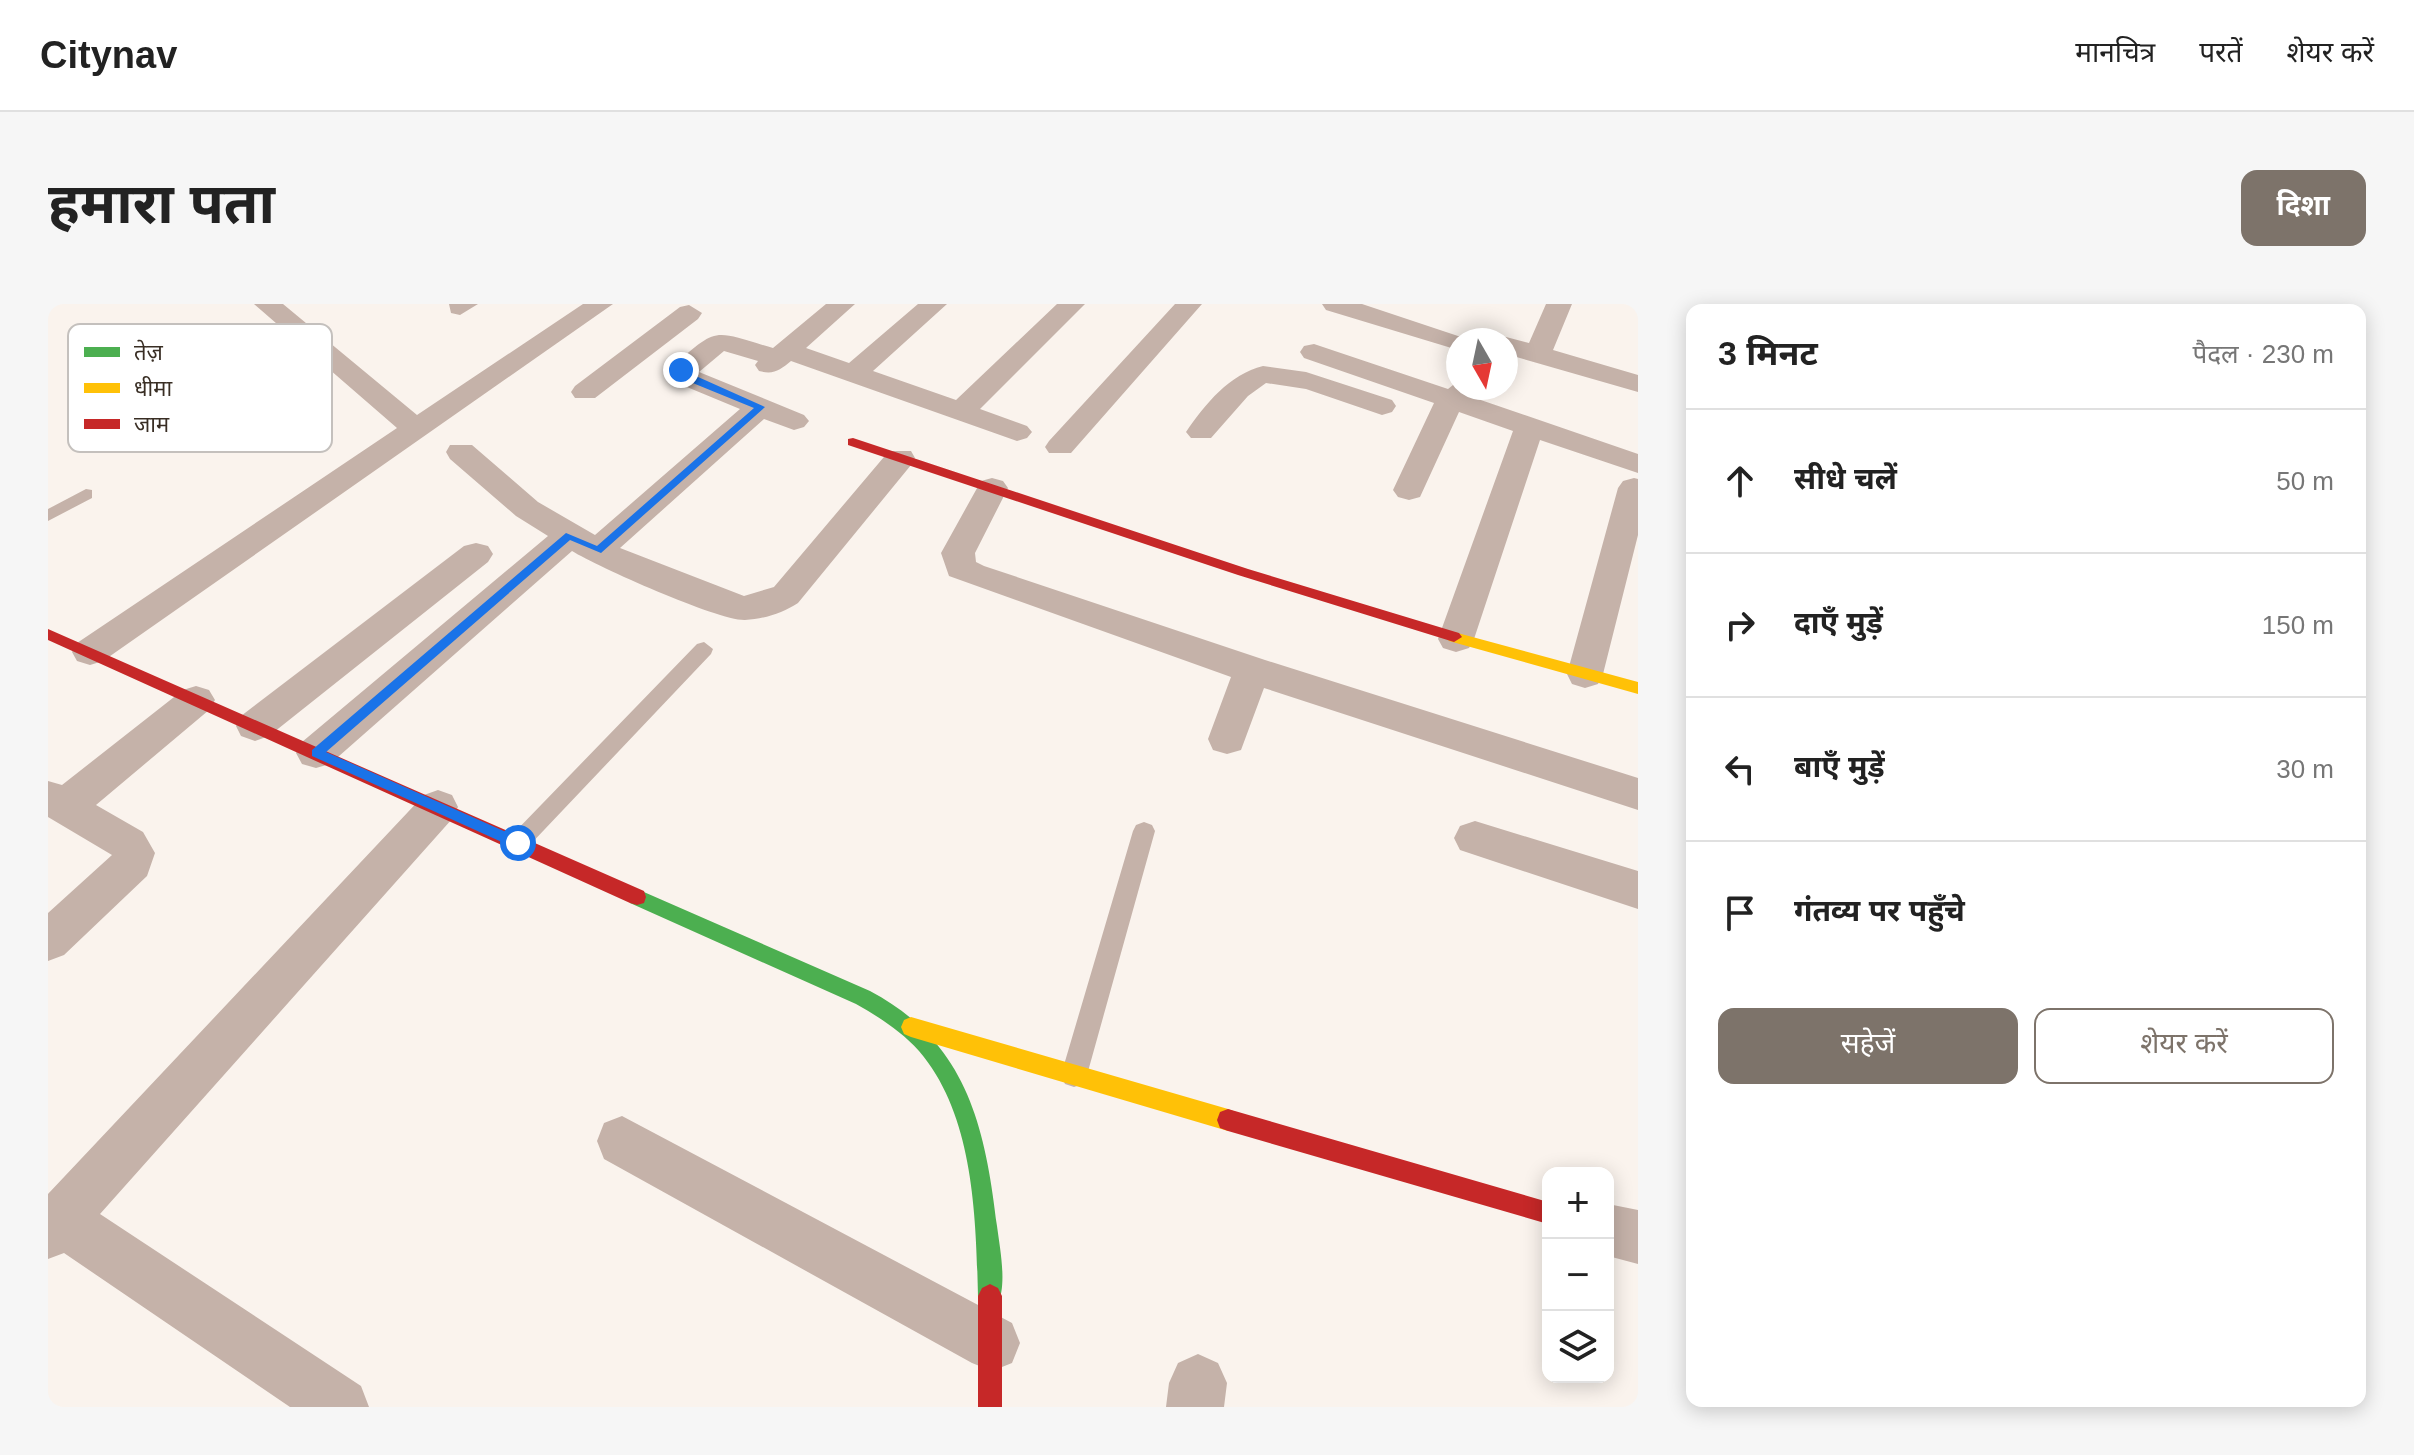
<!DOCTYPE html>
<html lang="hi">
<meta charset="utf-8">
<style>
:root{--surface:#fff;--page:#f6f6f6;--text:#222;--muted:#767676;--line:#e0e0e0;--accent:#7d736a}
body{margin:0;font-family:Helvetica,"Noto Sans Devanagari",sans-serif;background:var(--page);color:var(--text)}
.controls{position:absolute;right:24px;bottom:24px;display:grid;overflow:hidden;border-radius:16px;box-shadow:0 4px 20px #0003}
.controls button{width:72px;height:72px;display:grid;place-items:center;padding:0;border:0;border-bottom:2px solid var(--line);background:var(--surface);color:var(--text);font:40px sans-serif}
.compass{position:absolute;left:1398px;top:24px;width:72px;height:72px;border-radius:50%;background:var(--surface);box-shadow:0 4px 20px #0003;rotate:171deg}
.stop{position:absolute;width:24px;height:24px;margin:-18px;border:6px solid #1a73e8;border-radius:50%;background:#fff}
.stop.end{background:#1a73e8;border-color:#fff;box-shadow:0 2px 8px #0008}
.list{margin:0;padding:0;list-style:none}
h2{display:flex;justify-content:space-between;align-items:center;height:104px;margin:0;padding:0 32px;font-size:34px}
h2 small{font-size:26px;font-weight:400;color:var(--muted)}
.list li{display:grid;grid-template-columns:52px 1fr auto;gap:24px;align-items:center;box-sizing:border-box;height:144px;padding:0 32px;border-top:2px solid var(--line)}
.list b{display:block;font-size:30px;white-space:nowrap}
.list em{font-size:26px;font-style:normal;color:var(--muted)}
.actions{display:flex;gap:16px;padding:24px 32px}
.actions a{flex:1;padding:18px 0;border:2px solid var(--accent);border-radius:16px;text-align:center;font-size:28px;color:var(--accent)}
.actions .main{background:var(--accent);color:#fff}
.icon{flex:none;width:44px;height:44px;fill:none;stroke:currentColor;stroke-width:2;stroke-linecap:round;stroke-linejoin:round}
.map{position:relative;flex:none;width:1590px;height:1103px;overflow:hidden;border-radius:16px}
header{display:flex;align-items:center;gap:48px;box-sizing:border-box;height:112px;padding:0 40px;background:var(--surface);border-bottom:2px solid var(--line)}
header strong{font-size:38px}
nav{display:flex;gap:44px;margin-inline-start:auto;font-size:28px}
.intro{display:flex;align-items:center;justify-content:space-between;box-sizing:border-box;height:192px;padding:0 48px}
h1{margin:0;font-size:56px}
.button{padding:20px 36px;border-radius:16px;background:var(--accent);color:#fff;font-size:28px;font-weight:700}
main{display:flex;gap:48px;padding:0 48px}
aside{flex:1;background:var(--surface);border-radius:16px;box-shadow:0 4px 20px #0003}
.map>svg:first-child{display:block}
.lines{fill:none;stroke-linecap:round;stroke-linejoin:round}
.lane{fill:#c5b2a9;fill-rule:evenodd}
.street{fill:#c5b2a9;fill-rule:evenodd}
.fast{fill:#4caf50;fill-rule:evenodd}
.slow{fill:#ffc107;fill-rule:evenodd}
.jam{fill:#c62828;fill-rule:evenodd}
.route{fill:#1a73e8}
.key{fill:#fff;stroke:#c4c0bd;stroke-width:2}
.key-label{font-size:22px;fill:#392e24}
</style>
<header>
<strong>Citynav</strong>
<nav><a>मानचित्र</a><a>परतें</a><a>शेयर करें</a></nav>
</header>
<div class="intro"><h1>हमारा पता</h1><a class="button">दिशा</a></div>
<main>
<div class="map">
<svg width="1590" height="1103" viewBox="0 0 1590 1103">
<rect width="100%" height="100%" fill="#faf3ed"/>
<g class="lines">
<path class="lane" d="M38,185l6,1v8l-44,23v-12z
M656,338l9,7 -2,5 -185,195h-16l-3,-6 3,-6 187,-193z
M1096,518l8,3 3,6 -68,244 -4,9 -9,3 -9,-3 -4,-9 72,-244 3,-6z"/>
<path class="street" d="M206,0h29l134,111 166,-111h30l-510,357 -13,4 -13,-4 -5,-9 5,-9 320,-215z
M401,0h29l-18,11 -9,-2z
M778,0h29l-49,44 43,15 69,-59h29l-74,67 83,29 101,-96h28l-105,105 47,17 5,6 -5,6 -10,3 -226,-80c-11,9 -17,14 -32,10l-4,-6 3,-4 -34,-10 -25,21 105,43 5,6 -5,6 -10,3 -30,-11 -144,129 124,48 30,-9 115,-136h22l4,7 -4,7 -113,138c-15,10 -34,16 -53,17 -26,1 -147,-53 -173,-69l-242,213 -14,4 -14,-4 -6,-11 6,-11 246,-206 -32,-20 -66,-57 -4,-7 4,-7h22l66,57 57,33 145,-126 -70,-29 -4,-6 4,-6c50,-42 40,-38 103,-20z
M1127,0h27l-131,149h-22l-4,-6 4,-6z
M1274,0h40l108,36h-12v10l-132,-40z
M1498,0h26l-19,46 85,25v17l-132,-38v-14l-10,-1 10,-2 23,6z
M641,1l13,8 -4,6 -103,79h-20l-4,-6 4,-6 105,-79z
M1266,40l134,45 10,-8v7h22l-8,9 166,57v19l-98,-33 -66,199 -5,9 -13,4 -13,-4 -5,-9 75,-208 -54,-19 -39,85 -11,3 -11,-3 -5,-7 41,-87 -130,-45 -4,-6 4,-6z
M1215,62l43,6 86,28 4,6 -4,6 -10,3 -76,-26 -40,-6 -18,13 -37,42h-20l-5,-6c19,-28 44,-58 77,-66z
M944,174l11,3 5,7 -33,65 1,9 8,4 281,94 373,118v32l-374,-122 -23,62 -14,4 -14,-4 -5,-11 23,-62 -282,-101 -8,-23 40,-72z
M1586,174l4,1v56l-35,139 -5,10 -13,4 -13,-4 -5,-10 51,-186 5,-7z
M428,239l12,3 5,8 -5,8 -219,174 -14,5 -14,-5 -5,-10 5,-10 223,-170z
M148,382l13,4 6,10 -6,10 -113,95 47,27 12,21 -8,23 -83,79 -16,6v-48l64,-58 -64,-38v-36l14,4 121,-95z
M390,486l14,5 6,12 -6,12 -352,395 261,172 8,21h-79l-226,-154 -16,6v-65l376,-399z
M1427,517l163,50v38l-178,-59 -6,-12 6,-12z
M574,812l390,207 8,20 -8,20 -20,8 -20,-8 -368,-204 -7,-18 7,-18z
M1560,900l30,6v54l-30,-8z
M1150,1050l20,9 9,20 -3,24h-58l3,-24 9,-20z"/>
<path class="fast" d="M589,585l233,102c96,51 115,133 127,235 3,23 10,57 1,78l-8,4 -8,-4 -4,-8c-2,-80 -4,-181 -59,-245 -18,-20 -40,-34 -63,-47l-226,-101 -2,-6 2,-6z"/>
<path class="slow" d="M1406,328l184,50v12l-189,-53 -3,-4z
M863,713l317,92 8,3 3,8 -3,8 -8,3 -317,-94 -7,-3 -3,-7 3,-7z"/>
<path class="jam" d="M805,134l395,131 211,64 3,4 -8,5 -216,-67 -390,-130v-6z
M0,325l596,262 2,6 -2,6 -7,2 -7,-2 -582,-263z
M1180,805l320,93v22l-320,-93 -8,-3 -3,-8 3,-8z
M942,980l8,4 4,8v111h-24v-111l4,-8z"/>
</g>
<path class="route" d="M630,64l87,39 -164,146 -31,-13 -244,212 196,87v8h-9l-201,-91v-6l254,-217 31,13 157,-138 -76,-31z"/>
<rect x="20" y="20" width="264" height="128" rx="12" class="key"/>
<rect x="36" y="43" width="36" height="10" fill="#4caf50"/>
<rect x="36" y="79" width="36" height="10" fill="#ffc107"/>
<rect x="36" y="115" width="36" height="10" fill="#c62828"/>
<g class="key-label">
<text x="86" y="56">तेज़</text>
<text x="86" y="92">धीमा</text>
<text x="86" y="128">जाम</text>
</g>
</svg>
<div class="controls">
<button>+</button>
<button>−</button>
<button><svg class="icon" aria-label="layers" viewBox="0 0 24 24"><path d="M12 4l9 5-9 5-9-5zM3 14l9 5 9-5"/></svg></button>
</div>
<svg class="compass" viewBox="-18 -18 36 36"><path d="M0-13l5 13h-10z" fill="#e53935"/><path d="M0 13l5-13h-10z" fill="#767676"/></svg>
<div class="stop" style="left:470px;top:539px"></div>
<div class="stop end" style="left:633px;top:66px"></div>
</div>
<aside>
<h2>3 मिनट<small>पैदल · 230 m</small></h2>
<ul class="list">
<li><svg class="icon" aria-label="ahead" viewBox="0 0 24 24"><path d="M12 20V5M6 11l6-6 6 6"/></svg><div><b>सीधे चलें</b></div><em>50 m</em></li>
<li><svg class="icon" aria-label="right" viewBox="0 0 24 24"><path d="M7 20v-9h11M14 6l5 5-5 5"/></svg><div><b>दाएँ मुड़ें</b></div><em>150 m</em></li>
<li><svg class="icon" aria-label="left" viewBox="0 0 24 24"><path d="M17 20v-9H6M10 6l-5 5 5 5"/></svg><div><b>बाएँ मुड़ें</b></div><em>30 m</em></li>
<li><svg class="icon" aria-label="arrive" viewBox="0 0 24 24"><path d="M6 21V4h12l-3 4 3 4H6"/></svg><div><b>गंतव्य पर पहुँचे</b></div></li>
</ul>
<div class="actions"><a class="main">सहेजें</a><a>शेयर करें</a></div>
</aside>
</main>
